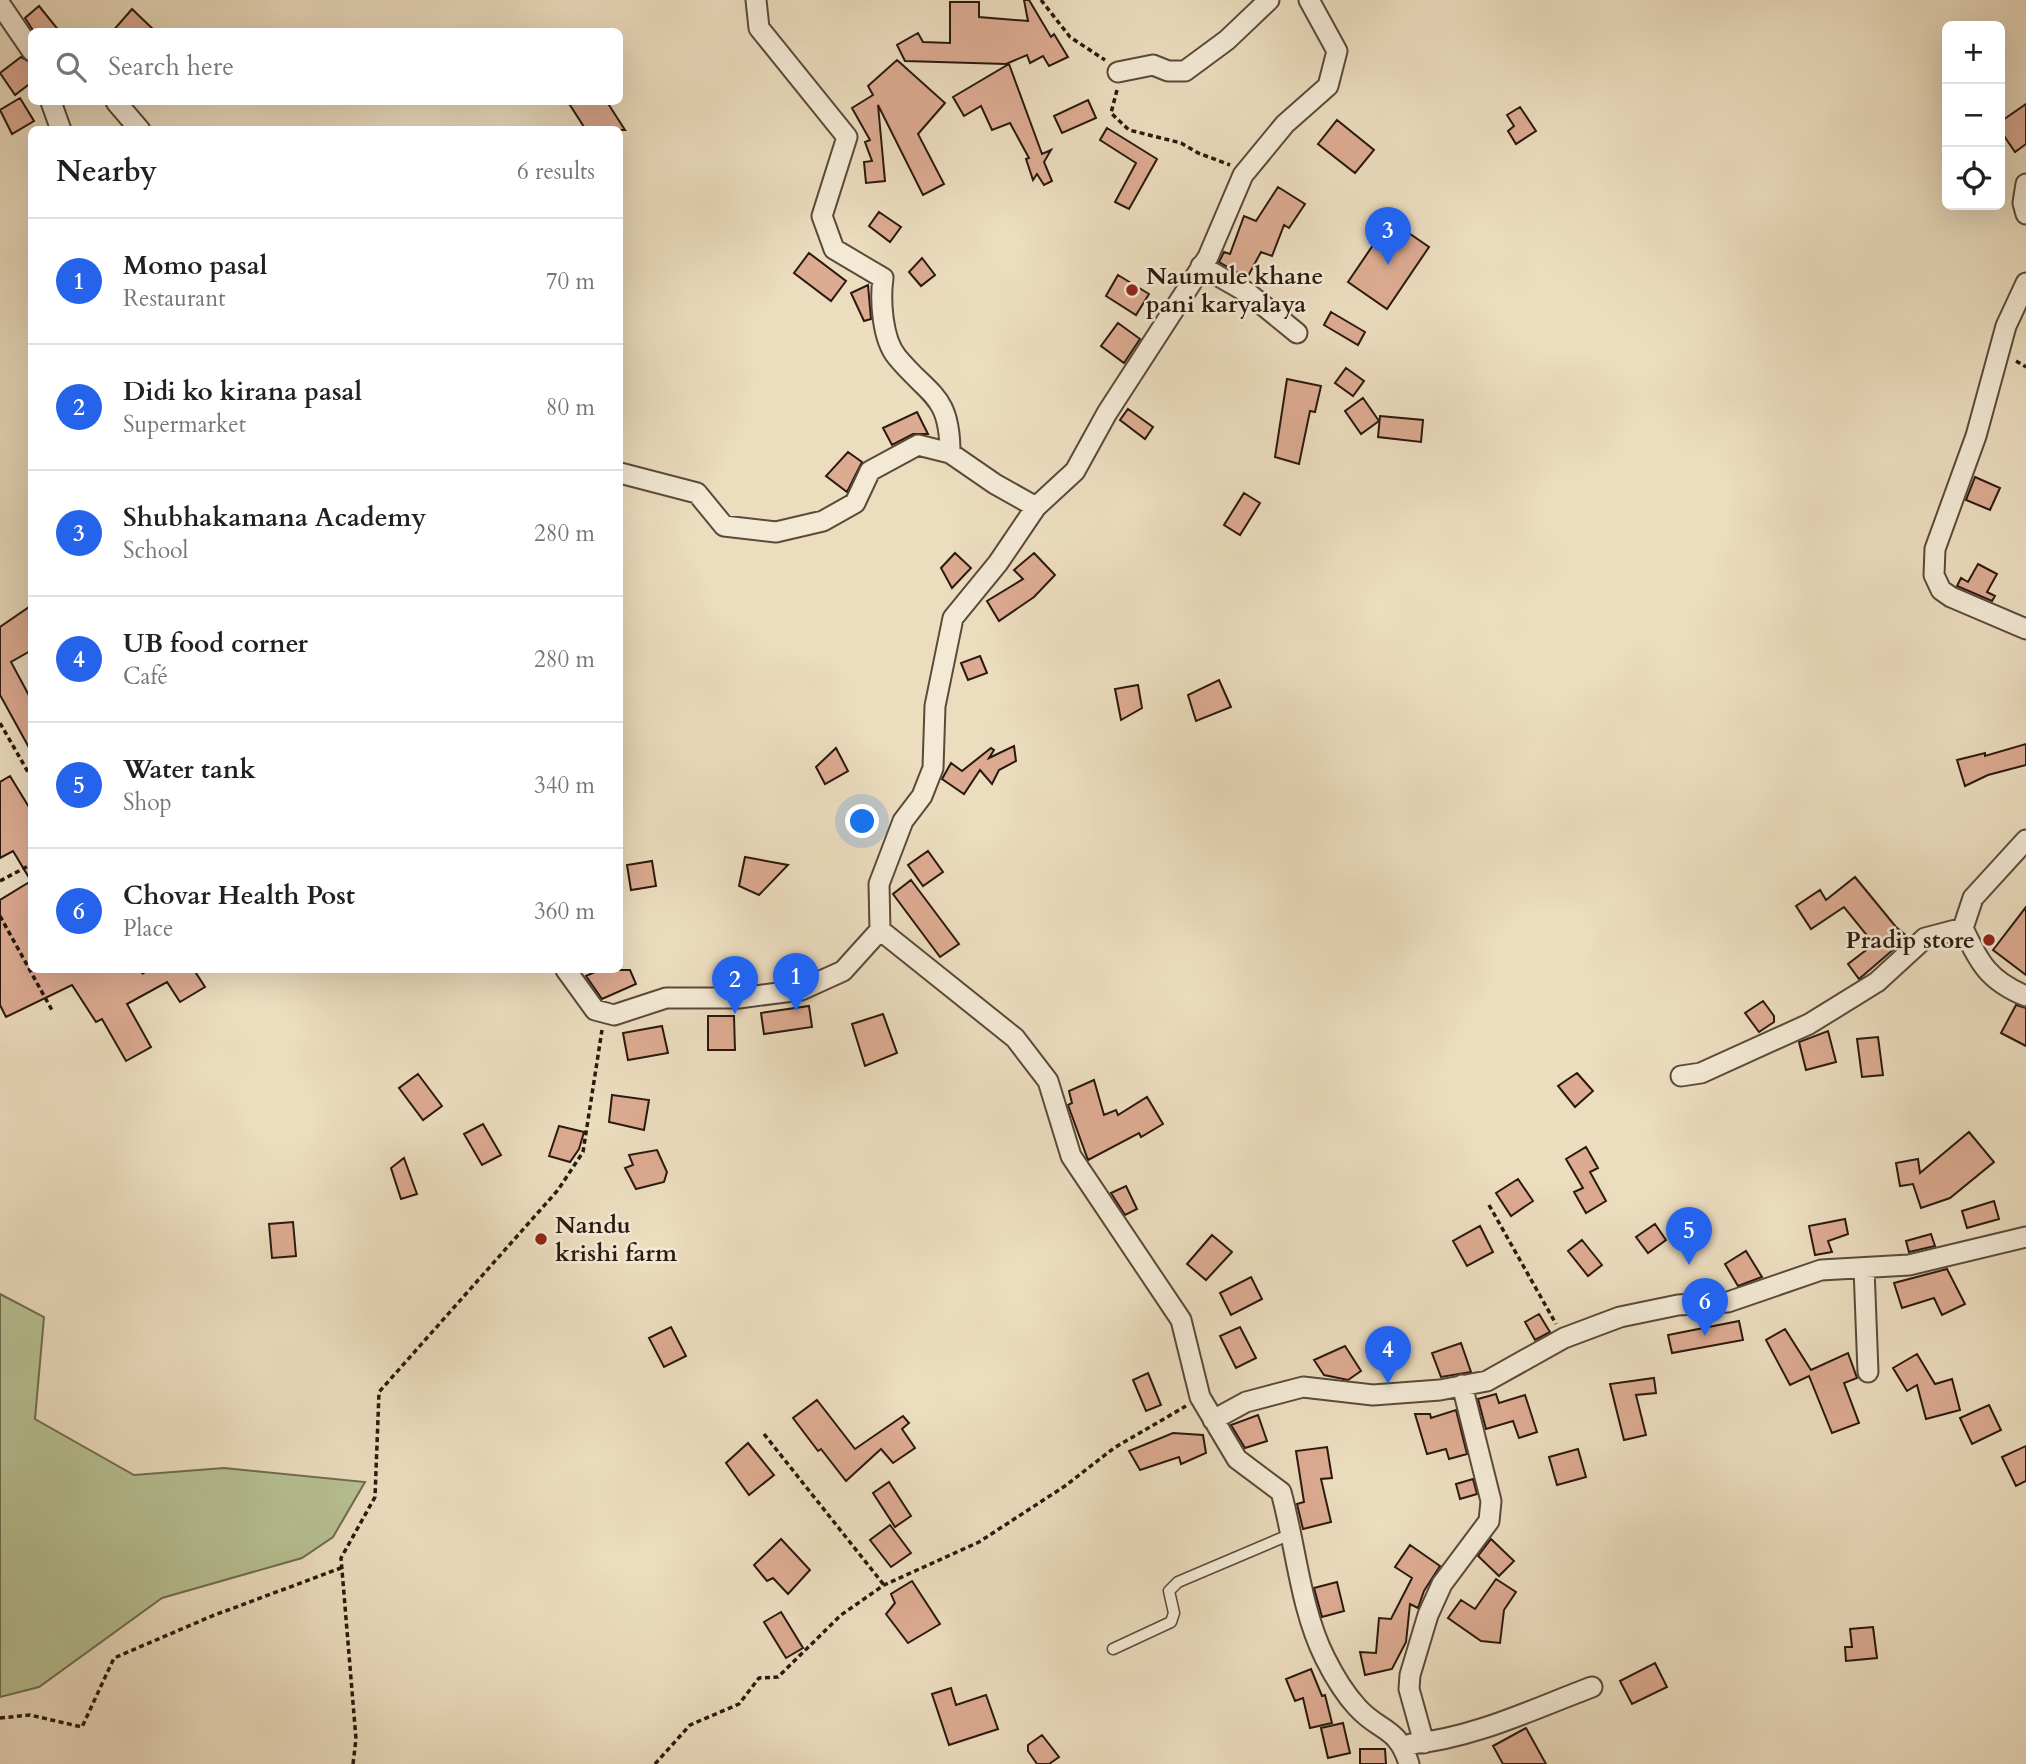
<!DOCTYPE html>
<meta charset="utf-8">
<style>
:root{--surface:#fff;--page:#f2f2f2;--text:#202124;--muted:#757577;--line:#e0e0e0;--accent:#2563eb}
body{margin:0;font-family:Cardo,serif;background:var(--page);color:var(--text)}
.controls{position:absolute;right:21px;top:21px;display:grid;overflow:hidden;border-radius:10px;box-shadow:0 7px 28px #0002}
.controls button{width:63px;height:63px;display:grid;place-items:center;padding:0;border:0;border-bottom:2px solid var(--line);background:var(--surface);color:var(--text);font:35px sans-serif}
.you{position:absolute;left:863px;top:822px;width:24px;height:24px;margin:-18px;border:5px solid #fff;border-radius:50%;background:#1a73e8;box-shadow:0 0 0 10px #1a73e833}
.badge{display:grid;place-items:center;width:46px;height:46px;border-radius:50%;background:var(--accent);color:#fff;font-size:23px;font-weight:700}
.pin{position:absolute;translate:-50% -58px;filter:drop-shadow(0 2px 4px #0008)}
.pin::after{content:'';position:absolute;top:37px;width:24px;height:21px;background:inherit;clip-path:polygon(0 0,100% 0,50% 100%)}
.list{margin:0;padding:0;list-style:none}
h2{display:flex;justify-content:space-between;align-items:center;height:91px;margin:0;padding:0 28px;font-size:30px}
h2 small{font-size:23px;font-weight:400;color:var(--muted)}
.list li{display:grid;grid-template-columns:46px 1fr auto;gap:21px;align-items:center;box-sizing:border-box;height:126px;padding:0 28px;border-top:2px solid var(--line)}
.list b{display:block;font-size:26px;white-space:nowrap}
.list p{margin:0;font-size:23px;white-space:nowrap;color:var(--muted)}
.list em{font-size:23px;font-style:normal;color:var(--muted)}
.icon{flex:none;width:38px;height:38px;fill:none;stroke:currentColor;stroke-width:2;stroke-linecap:round;stroke-linejoin:round}
.map{position:relative;flex:none;width:2026px;height:1764px;overflow:hidden}
.search{position:absolute;background:var(--surface);box-shadow:0 7px 28px #0002;left:28px;top:28px;width:595px;height:77px;display:flex;align-items:center;gap:18px;box-sizing:border-box;padding:0 24px;border-radius:10px;color:var(--muted);font-size:26px}
.panel{position:absolute;background:var(--surface);box-shadow:0 7px 28px #0002;left:28px;top:126px;width:595px;height:847px;border-radius:10px}
.map>svg:first-child{display:block}
.green{fill:#b7c193;stroke:#706d50;stroke-width:2}
.building{fill:#ddab92;stroke:#2a190e;stroke-width:2}
.lines{fill:none;stroke-linecap:round;stroke-linejoin:round}
.lane-casing{stroke:#5a4a3a;stroke-width:13}
.street-casing{stroke:#5a4a3a;stroke-width:23}
.path{stroke:#2a190e;stroke-width:3.5;stroke-dasharray:5 3.5;stroke-linecap:butt}
.lane{stroke:#f3e9d5;stroke-width:10}
.street{stroke:#f3e9d5;stroke-width:19}
.poi-dot{fill:#8f2418;stroke:#f3e9d5;stroke-width:2.5}
.labels{text-anchor:middle;stroke-width:5;stroke-linejoin:round;paint-order:stroke}
.poi-label{font-size:24px;font-weight:bold;fill:#2a190e;stroke:#f3e9d5;text-anchor:start}
</style>
<div class="map">
<svg width="2026" height="1764" viewBox="0 0 2026 1764">
<rect width="100%" height="100%" fill="#ecddbf"/>
<filter id="stains"><feTurbulence type="fractalNoise" baseFrequency=".00286" numOctaves="4"/><feColorMatrix values="0 0 0 0 .2 0 0 0 0 .09 0 0 0 0 .02 0 0 0 .5 -.17"/></filter>
<radialGradient id="worn" r=".72"><stop offset=".6" stop-color="#630" stop-opacity="0"/><stop offset="1" stop-color="#630" stop-opacity=".3"/></radialGradient>
<path class="green" d="M0,1294l44,23 -9,102 99,56 90,-7 141,14 -32,55 -31,21 -140,40 -123,89 -39,10z"/>
<path class="building" d="M1024,0h5l22,37 3,-3 14,23 -19,9 -6,-10 -13,7 -3,-8 -21,9 -101,-3 -8,-16 21,-12 5,9 27,1v-41h29v15l49,4z
M39,6l21,26h-26l-9,-14z
M132,9l24,23h-44z
M21,57l11,6v19l-17,13 -15,-22z
M897,60l48,43 -27,31 26,50 -21,11 -45,-90 7,76 -19,2 -2,-21 8,-1 -7,-19 5,-2 -18,-32 21,-13 -5,-9z
M1009,64l33,90 9,-4 -7,12 8,19 -8,4 -7,-11 -4,6 -7,-21 3,-1 -19,-35 -18,7 -11,-24 -17,10 -11,-19z
M20,98l14,23 -22,13 -12,-24z
M1088,100l8,18 -34,15 -8,-17z
M568,102h39l18,28h-39z
M2026,104v40l-11,8 -15,-22v-8z
M1520,107l16,24 -20,13 -8,-13 6,-5 -7,-11z
M1337,120l37,30 -19,23 -37,-29z
M1107,128l50,31 -28,50 -14,-7 21,-39 -36,-23z
M1278,187l27,17 -16,24 -5,-3 -12,31 -11,-4 -14,26 -28,-16 5,-10 6,2 14,-38 12,5z
M879,212l22,15 -11,15 -21,-16z
M1390,220l39,27 -42,62 -39,-27z
M809,253l37,28 -15,20 -37,-28z
M922,258l13,17 -14,11 -12,-14z
M1118,275l31,19 -13,21 -30,-19z
M868,285l3,34 -7,2 -13,-28z
M1331,312l34,20 -7,13 -34,-20z
M1118,323l22,16 -16,24 -23,-17z
M1346,368l18,13 -11,15 -18,-13z
M1287,379l34,7 -6,26 -5,-1 -11,53 -24,-7z
M1363,398l16,23 -18,13 -16,-23z
M1128,409l25,18 -8,12 -25,-19z
M917,412l11,22h-15l-21,11 -9,-17z
M1380,416l43,4 -2,22 -43,-5z
M848,452l14,10 -15,30 -21,-16z
M1975,477l25,11 -10,22 -24,-10z
M1244,493l16,10 -20,32 -16,-10z
M955,553l16,15 -19,20 -11,-20z
M1034,553l21,22 -21,22 -35,24 -12,-20 36,-22 -9,-9z
M1978,564l19,10 -10,18 8,4 -3,5 -35,-15 4,-8 7,4z
M32,605v45l-21,12 21,39v52l-32,-58v-68z
M980,656l7,17 -19,7 -7,-17z
M1219,680l12,27 -35,14 -8,-26z
M1138,685l4,23 -21,12 -6,-31z
M2026,744v21l-38,10 -23,11 -8,-26 28,-7v3z
M1014,746l2,15 -17,9 -7,14 -12,-14 -16,24 -22,-15 9,-16 11,8 29,-23 3,2 -5,8z
M836,748l12,23 -23,13 -9,-17z
M10,776l22,36v158h162l11,17 -25,15 -13,-20 -40,22 24,43 -25,14 -24,-42 -6,3 -24,-37 -66,32 -6,-12v-105l31,-19 -18,-30 -13,7v-76z
M928,851l15,21 -20,14 -15,-21z
M745,857l43,8 -29,30 -20,-9z
M652,861l4,25 -25,4 -4,-25z
M1855,877l41,50 12,10 -49,42 -11,-15 26,-20 -30,-37 -33,22 -15,-23 24,-16 6,10z
M911,880l48,64 -19,13 -47,-63z
M2026,907v68l-33,-25z
M599,970h31l6,14 -34,15 -16,-23z
M1763,1001l11,15v6l-15,10 -14,-19z
M2016,1005l10,3v38l-25,-13z
M809,1006l3,21 -48,7 -3,-21z
M883,1014l14,39 -32,13 -13,-42z
M708,1016h26l1,34h-27z
M662,1026l6,27 -40,7 -5,-27z
M1828,1031l8,31 -30,8 -7,-28z
M1878,1037l5,38 -21,2 -5,-38z
M1577,1073l16,18 -18,16 -17,-21z
M418,1074l24,32 -19,14 -24,-32z
M1094,1080l10,35 12,-5 2,5 29,-18 16,27 -22,13 -2,-4 -51,27 -20,-55 4,-2 -3,-12z
M612,1095l37,5 -5,30 -35,-8z
M483,1124l18,31 -19,10 -18,-31z
M559,1126l25,6 -5,17 -9,13 -21,-6z
M1969,1132l25,30 -44,36 -29,10 -8,-24 -13,2 -4,-23 22,-4 2,14z
M1586,1147l12,21 -8,4 16,29 -20,12 -12,-21 9,-4 -17,-29z
M657,1150l10,22 -3,10 -28,7 -11,-21 8,-3 -4,-10z
M404,1158l13,36 -16,5 -10,-31z
M1518,1179l15,22 -22,15 -15,-23z
M1126,1186l11,23 -12,6 -14,-22z
M1994,1201l5,18 -32,9 -5,-17z
M1845,1219l3,15 -20,7 4,11 -17,3 -6,-29z
M293,1222l3,34 -24,2 -3,-34z
M1655,1224l11,16 -18,13 -12,-16z
M1480,1226l13,26 -26,14 -14,-25z
M1931,1234l4,12 -26,6 -3,-11z
M1212,1235l20,17 -26,28 -19,-16z
M1582,1240l20,25 -14,11 -20,-25z
M1746,1251l16,26 -24,9 -13,-22z
M1947,1269l18,35 -23,11 -8,-17 -32,10 -8,-25z
M1251,1277l11,22 -31,16 -11,-22z
M1539,1314l11,18 -15,8 -10,-18z
M1739,1321l4,19 -71,13 -4,-18z
M671,1327l15,29 -22,11 -15,-29z
M1240,1327l16,31 -20,10 -16,-32z
M1785,1329l26,41 37,-17 9,25 -13,5 15,40 -27,10 -23,-57 -19,9 -24,-45z
M1461,1343l10,29 -30,5 -9,-24z
M1345,1346l16,25 -13,9 -24,-5 -10,-15z
M1917,1354l18,30 17,-5 8,31 -34,9 -9,-34 -10,6 -14,-23z
M1148,1373l13,32 -15,6 -13,-31z
M1654,1378l2,15 -20,2 10,40 -22,5 -14,-56z
M1496,1394l3,9 26,-8 12,37 -18,6 -6,-17 -27,8 -8,-30z
M817,1400l38,49 48,-33 6,7 -7,6 13,19 -22,15 -12,-14 -35,32 -25,-32 -3,2 -25,-33z
M1989,1405l12,25 -29,14 -12,-26z
M1456,1410l11,44 -18,5 -3,-10 -19,5 -12,-40h15l1,4z
M1258,1415l9,26 -22,7 -14,-23z
M1173,1433l30,2 3,18 -25,11 -2,-7 -39,13 -11,-19z
M748,1443l26,32 -25,20 -23,-32z
M2026,1446v35l-10,5 -14,-29z
M1327,1447l5,31 -11,1 10,43 -28,7 -6,-25 7,-2 -8,-51z
M1578,1449l8,28 -29,8 -8,-28z
M1473,1479l4,15 -17,5 -4,-15z
M889,1482l22,34 -16,11 -22,-34z
M890,1525l21,28 -20,14 -21,-27z
M781,1539l29,31 -22,24 -15,-16 -6,3 -13,-16z
M1491,1539l23,22 -15,15 -21,-20z
M1410,1545l30,21 -16,25 -6,17 -8,-4 -4,38 -14,27 -27,6 -5,-23 16,1 3,-35 12,1 21,-41 -17,-11z
M1496,1579l20,13 -12,18 -4,33 -19,-2 -33,-23 13,-18 14,9z
M912,1581l28,43 -32,19 -22,-29 9,-11 -4,-9z
M1337,1582l7,29 -22,6 -8,-29z
M781,1612l22,36 -17,10 -22,-36z
M1873,1627l4,31 -31,3 -1,-14h7l-2,-18z
M1655,1663l12,24 -35,17 -12,-23z
M1311,1669l11,27 3,-1 7,28 -22,5 -7,-30 -8,3 -9,-22z
M951,1688l5,17 30,-10 12,34 -49,16 -17,-51z
M1343,1723l7,30 -22,5 -7,-30z
M1526,1728l20,36h-43l-10,-18z
M1042,1735l17,22 -10,7h-12l-9,-13v-6z
M1360,1749h25l1,15h-26z"/>
<g class="lines">
<g class="lane-casing">
<path id="lane" d="M1113,1649l58,-27 3,-9 -5,-22 9,-9 113,-48"/>
</g>
<g class="street-casing">
<path id="street" d="M756,0l3,28 88,109 -25,79 12,33 49,29c-3,22 -1,61 14,79 32,39 53,37 53,96l45,31 41,23
M1309,0l28,51 -9,35 -43,38 -42,51 -35,82 -101,156 -32,58 -39,36 -38,56 -45,55 -18,88 -2,62 -11,28 -19,25 -24,63 1,46 135,108 33,43 23,75 110,164 19,77 37,62 44,33c15,54 19,116 44,166 8,16 20,36 32,49 22,25 41,19 52,57
M0,4l32,47
M1118,72l35,-7 15,6h17l42,-31 42,-40
M51,102l10,28
M116,102l24,28
M2026,184l-3,19 3,11
M1201,266l47,27 49,40
M2026,283l-20,43 -30,110 -41,113 -1,26 7,15 10,7 75,32
M620,473l77,20 27,33 52,6 47,-11 32,-18 15,-32 48,-26 32,8
M2026,840l-53,58 -10,30c16,35 26,53 63,68
M566,970l29,40 19,5 52,-17h73l62,-8 42,-19 37,-41
M1681,1076l20,-3 108,-49 68,-42 48,-44 38,-10
M1864,1268l4,104
M1213,1420l33,-18 57,-15 70,8 67,-5 47,-9 77,-43 56,-21 58,-12 50,-3 93,-32 88,-5 117,-28
M1424,1743l-15,-54 1,-14 18,-60 14,-31 47,-63 2,-20 -29,-116
M1411,1744c63,-6 122,-35 181,-57"/>
</g>
<path class="path" d="M1041,0l29,37 35,23
M1117,90l-6,23 18,17 52,13 17,10 32,12
M2016,361l10,6
M0,723l32,56
M0,881l32,-17
M0,916l53,96
M141,970l3,4
M1489,1205l67,119
M764,1434l120,151
M0,1718l30,-3 52,12 32,-69 98,-42 129,-48
M353,1764l3,-25 -15,-181 34,-61 4,-105 179,-202 25,-38 19,-122
M655,1764l35,-39 49,-21 20,-26 19,-1 63,-62 43,-30 95,-43 86,-56 49,-38 72,-42"/>
<use href="#lane" class="lane"/>
<use href="#street" class="street"/>
</g>
<g class="poi-dot">
<circle cx="1132" cy="290" r="7"/>
<circle cx="1989" cy="940" r="7"/>
<circle cx="541" cy="1239" r="7"/>
</g>
<g class="labels">
<g class="poi-label">
<text x="1146" y="284">Naumule khane<tspan x="1146" dy="28">pani karyalaya</tspan></text>
<text x="1975" y="948" text-anchor="end">Pradip store</text>
<text x="555" y="1233">Nandu<tspan x="555" dy="28">krishi farm</tspan></text>
</g>
</g>
<rect width="100%" height="100%" filter="url(#stains)"/>
<rect width="100%" height="100%" fill="url(#worn)"/>
</svg>
<div class="controls">
<button>+</button>
<button>−</button>
<button><svg class="icon" aria-label="locate" viewBox="0 0 24 24"><circle cx="12" cy="12" r="6"/><path d="M12 2v4M12 18v4M2 12h4M18 12h4"/></svg></button>
</div>
<div class="you"></div>
<div class="pin badge" style="left:796px;top:1011px">1</div>
<div class="pin badge" style="left:735px;top:1014px">2</div>
<div class="pin badge" style="left:1388px;top:265px">3</div>
<div class="pin badge" style="left:1388px;top:1384px">4</div>
<div class="pin badge" style="left:1689px;top:1265px">5</div>
<div class="pin badge" style="left:1705px;top:1336px">6</div>
<div class="search"><svg class="icon" aria-label="search" viewBox="0 0 24 24"><circle cx="10" cy="10" r="6"/><path d="M15 15l6 6"/></svg>Search here</div>
<section class="panel">
<h2>Nearby<small>6 results</small></h2>
<ul class="list">
<li><span class="badge">1</span><div><b>Momo pasal</b><p>Restaurant</p></div><em>70 m</em></li>
<li><span class="badge">2</span><div><b>Didi ko kirana pasal</b><p>Supermarket</p></div><em>80 m</em></li>
<li><span class="badge">3</span><div><b>Shubhakamana Academy</b><p>School</p></div><em>280 m</em></li>
<li><span class="badge">4</span><div><b>UB food corner</b><p>Café</p></div><em>280 m</em></li>
<li><span class="badge">5</span><div><b>Water tank</b><p>Shop</p></div><em>340 m</em></li>
<li><span class="badge">6</span><div><b>Chovar Health Post</b><p>Place</p></div><em>360 m</em></li>
</ul>
</section>
</div>
